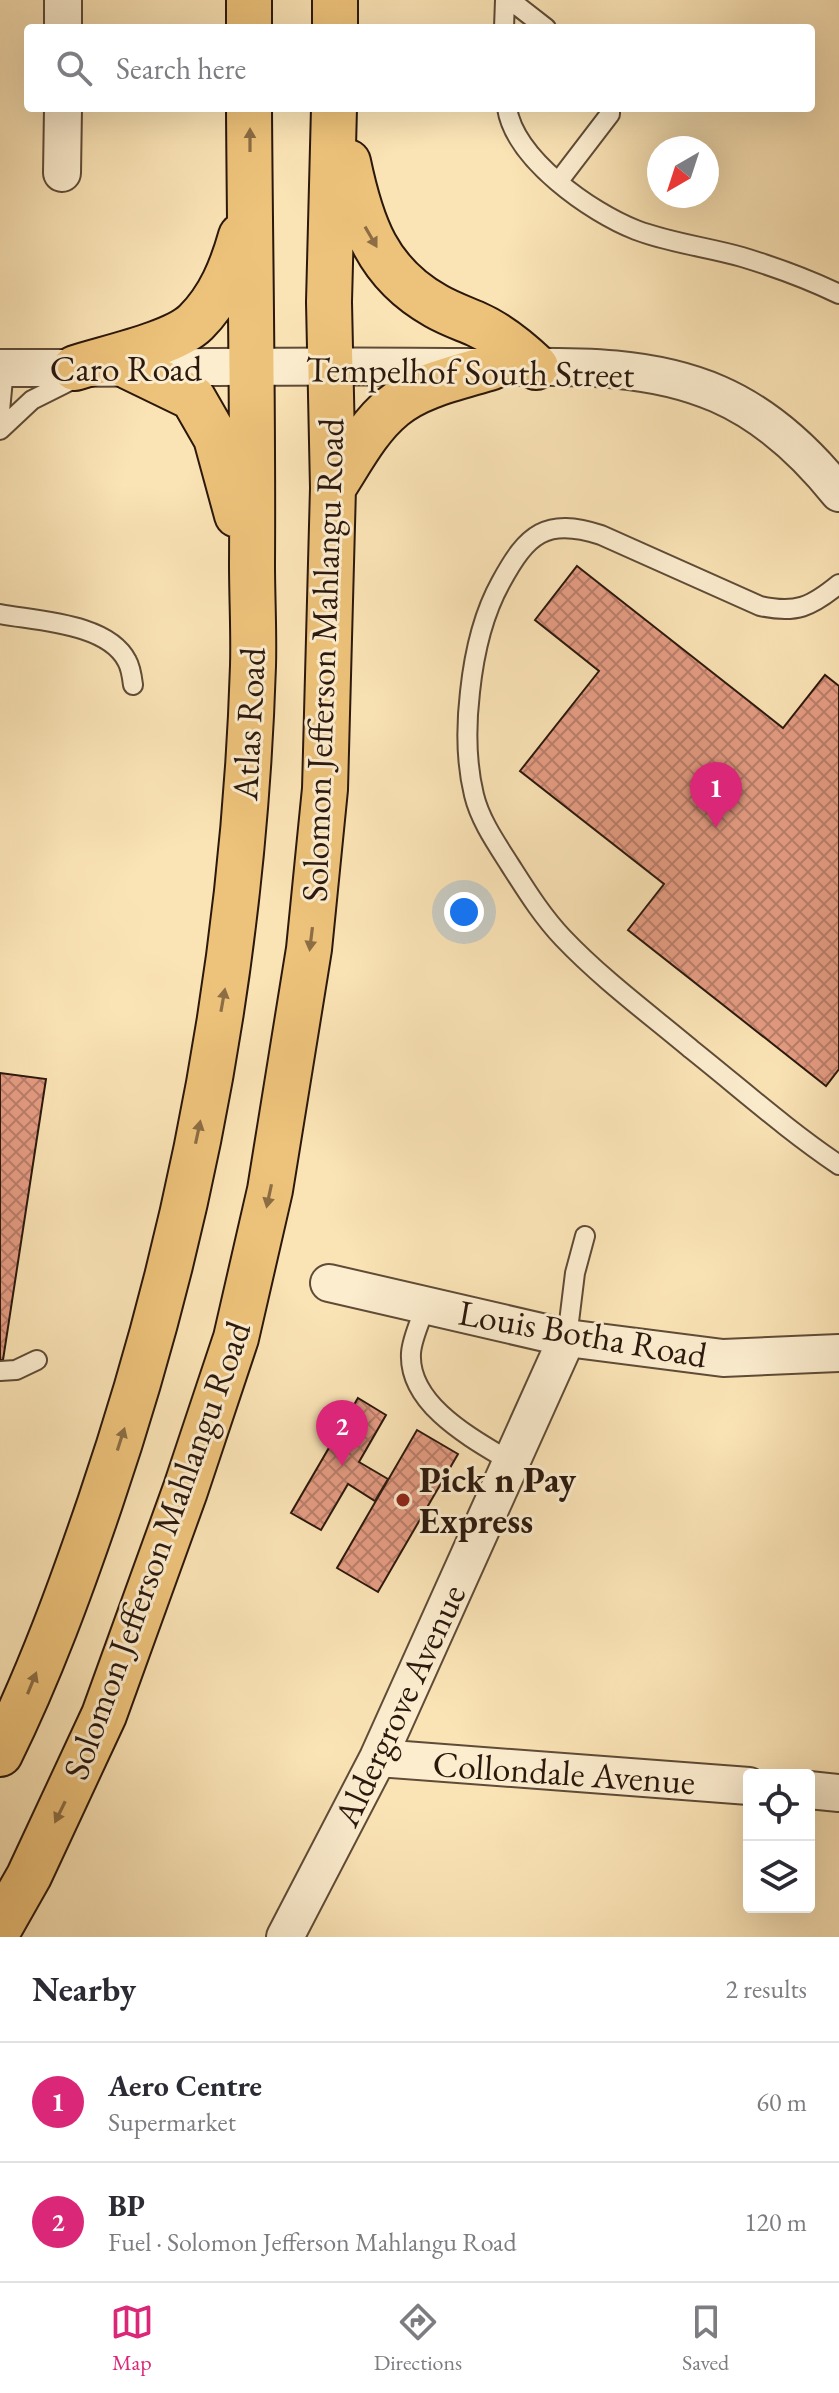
<!DOCTYPE html>
<meta charset="utf-8">
<style>
:root{--surface:#fff;--page:#f2f2f3;--text:#2b2b33;--muted:#7c7c81;--line:#e1e1e2;--accent:#db2777}
body{margin:0;font-family:"EB Garamond",serif;background:var(--page);color:var(--text)}
.controls{position:absolute;right:24px;bottom:24px;display:grid;overflow:hidden;border-radius:8px;box-shadow:0 8px 32px #0002}
.controls button{width:72px;height:72px;display:grid;place-items:center;padding:0;border:0;border-bottom:2px solid var(--line);background:var(--surface);color:var(--text);font:40px sans-serif}
.compass{position:absolute;left:647px;top:136px;width:72px;height:72px;border-radius:50%;background:var(--surface);box-shadow:0 8px 32px #0002;rotate:219deg}
.you{position:absolute;left:464px;top:912px;width:28px;height:28px;margin:-20px;border:6px solid #fff;border-radius:50%;background:#1a73e8;box-shadow:0 0 0 12px #1a73e833}
.badge{display:grid;place-items:center;width:52px;height:52px;border-radius:50%;background:var(--accent);color:#fff;font-size:26px;font-weight:700}
.pin{position:absolute;translate:-50% -66px;filter:drop-shadow(0 2px 4px #0008)}
.pin::after{content:'';position:absolute;top:42px;width:28px;height:24px;background:inherit;clip-path:polygon(0 0,100% 0,50% 100%)}
.list{margin:0;padding:0;list-style:none}
h2{display:flex;justify-content:space-between;align-items:center;height:104px;margin:0;padding:0 32px;font-size:34px}
h2 small{font-size:26px;font-weight:400;color:var(--muted)}
.list li{display:grid;grid-template-columns:52px 1fr auto;gap:24px;align-items:center;box-sizing:border-box;height:120px;padding:0 32px;border-top:2px solid var(--line)}
.list b{display:block;font-size:30px;white-space:nowrap}
.list p{margin:0;font-size:26px;white-space:nowrap;color:var(--muted)}
.list em{font-size:26px;font-style:normal;color:var(--muted)}
.icon{flex:none;width:44px;height:44px;fill:none;stroke:currentColor;stroke-width:2;stroke-linecap:round;stroke-linejoin:round}
.map{position:relative;flex:none;width:839px;height:1937px;overflow:hidden}
.search{position:absolute;background:var(--surface);box-shadow:0 8px 32px #0002;left:24px;right:24px;top:24px;height:88px;display:flex;align-items:center;gap:20px;box-sizing:border-box;padding:0 28px;border-radius:8px;color:var(--muted);font-size:30px}
.sheet{height:344px;background:var(--surface)}
nav{display:flex;justify-content:space-around;align-items:center;box-sizing:border-box;height:112px;border-top:2px solid var(--line);background:var(--surface);font-size:22px;color:var(--muted)}
nav a{display:grid;justify-items:center;gap:4px}
nav .on{color:var(--accent)}
.map>svg:first-child{display:block}
.building{fill:url(#building-cross-hatch);stroke:#2b180d;stroke-width:2}
.lines{fill:none;stroke-linecap:round;stroke-linejoin:round}
.service-casing{stroke:#5f4b37;stroke-width:22}
.minor-casing{stroke:#5f4b37;stroke-width:40}
.primary-casing{stroke:#2b180d;stroke-width:48}
.service{stroke:#fcedcf;stroke-width:18}
.minor{stroke:#fcedcf;stroke-width:36}
.primary{stroke:#edc27a;stroke-width:44}
.oneway{fill:#8c6d44}
.poi-dot{fill:#8f2418;stroke:#fcedcf;stroke-width:3}
.labels{text-anchor:middle;stroke-width:6;stroke-linejoin:round;paint-order:stroke}
.street-label{font-size:36px;fill:#2b180d;stroke:#fcedcf}
.poi-label{font-size:36px;font-weight:bold;fill:#2b180d;stroke:#fcedcf;text-anchor:start}
</style>
<div class="map">
<svg width="839" height="1937" viewBox="0 0 839 1937">
<defs>
<pattern id="building-cross-hatch" width="8" height="8" patternUnits="userSpaceOnUse" patternTransform="scale(2)"><rect width="8" height="8" fill="#e59c83"/><path d="M0 0l8 8M0 8l8-8" fill="none" stroke="#ba7e6a"/></pattern>
</defs>
<rect width="100%" height="100%" fill="#fae3b5"/>
<filter id="stains"><feTurbulence type="fractalNoise" baseFrequency=".0025" numOctaves="4"/><feColorMatrix values="0 0 0 0 .2 0 0 0 0 .09 0 0 0 0 .02 0 0 0 .5 -.17"/></filter>
<radialGradient id="worn" r=".72"><stop offset=".6" stop-color="#630" stop-opacity="0"/><stop offset="1" stop-color="#630" stop-opacity=".3"/></radialGradient>
<path class="building" d="M577,566l206,162 42,-53 14,11v383l-13,17 -198,-156 36,-46 -144,-113 79,-100 -64,-51z
M0,1073l46,6 -43,281h-3z
M358,1398l28,17 -27,47 29,17 -13,22 -27,-17 -27,46 -30,-17z
M417,1430l41,24 -80,138 -41,-24z"/>
<g class="lines">
<g class="service-casing">
<path id="service" d="M510,0l36,28
M504,28l1,-28
M507,108c8,51 83,104 129,122 34,13 71,17 106,27 33,10 66,22 97,37
M558,182l52,-68v-6
M0,411l4,-43
M0,430l32,-30 46,-23
M839,584c-28,23 -43,30 -79,22l-159,-71c-55,-18 -74,-1 -100,47 -19,34 -27,72 -31,110 -4,34 -4,70 4,103 6,25 22,48 36,70 16,25 32,51 53,73 39,41 85,75 128,111 49,39 96,81 148,116
M0,614c37,7 108,9 127,47 4,7 5,16 6,24
M426,1305c-5,15 -14,33 -15,48 -3,52 62,86 100,109
M567,1338l8,-65 10,-37
M0,1371l16,-1 21,-10"/>
</g>
<g class="minor-casing">
<path id="minor" d="M63,28v-28
M62,173l1,-65
M0,368c154,0 307,-3 461,-1 85,1 177,-8 257,27 48,21 89,59 121,99
M329,1283l238,55 156,20 116,-5
M378,1758l371,28
M809,1790l30,3
M285,1937l93,-179 189,-420"/>
</g>
<g class="primary-casing">
<path id="primary" d="M249,0v28
M335,0v28
M348,162c13,62 29,111 88,144 12,7 26,12 40,18 23,10 42,26 60,43
M129,367l64,31 23,40 21,77
M75,368c30,-10 99,-24 121,-46 24,-24 36,-54 45,-86
M333,488c17,-26 35,-61 60,-81 26,-22 67,-30 99,-40
M0,1754c40,-81 71,-166 100,-251 92,-270 144,-553 153,-837 1,-34 -1,-68 -1,-102 1,-152 -2,-304 -3,-456
M0,1927l29,-51 75,-161 81,-224 51,-153 34,-148 39,-241 16,-160 8,-301 -4,-186 5,-194"/>
</g>
<use href="#service" class="service"/>
<use href="#minor" class="minor"/>
<use href="#primary" class="primary"/>
</g>
<defs><path id="oneway-solid" d="M-6-.8H1V-3.2L6.5 0L1 3.2V.8H-6Z" transform="scale(2)"/></defs>
<g class="oneway">
<use href="#oneway-solid" transform="translate(250 140) rotate(-90)"/>
<use href="#oneway-solid" transform="translate(371 237) rotate(60)"/>
<use href="#oneway-solid" transform="translate(311 939) rotate(97)"/>
<use href="#oneway-solid" transform="translate(223 1000) rotate(-80)"/>
<use href="#oneway-solid" transform="translate(198 1132) rotate(-78)"/>
<use href="#oneway-solid" transform="translate(269 1196) rotate(102)"/>
<use href="#oneway-solid" transform="translate(121 1439) rotate(-72)"/>
<use href="#oneway-solid" transform="translate(32 1683) rotate(-68)"/>
<use href="#oneway-solid" transform="translate(60 1812) rotate(116)"/>
</g>
<circle class="poi-dot" cx="403" cy="1500" r="8"/>
<g class="labels">
<g class="street-label">
<text x="126" y="381">Caro Road</text>
<text transform="translate(470 371) rotate(1)" y="13">Tempelhof South Street</text>
<text transform="translate(322 660) rotate(-88)" y="13">Solomon Jefferson Mahlangu Road</text>
<text transform="translate(248 724) rotate(-87)" y="13">Atlas Road</text>
<text transform="translate(583 1333) rotate(10)" y="13">Louis Botha Road</text>
<text transform="translate(156 1550) rotate(-70)" y="13">Solomon Jefferson Mahlangu Road</text>
<text transform="translate(399 1705) rotate(-65)" y="13">Aldergrove Avenue</text>
<text transform="translate(564 1772) rotate(4)" y="13">Collondale Avenue</text>
</g>
<g class="poi-label">
<text x="419" y="1492">Pick n Pay<tspan x="419" dy="41">Express</tspan></text>
</g>
</g>
<rect width="100%" height="100%" filter="url(#stains)"/>
<rect width="100%" height="100%" fill="url(#worn)"/>
</svg>
<div class="controls">
<button><svg class="icon" aria-label="locate" viewBox="0 0 24 24"><circle cx="12" cy="12" r="6"/><path d="M12 2v4M12 18v4M2 12h4M18 12h4"/></svg></button>
<button><svg class="icon" aria-label="layers" viewBox="0 0 24 24"><path d="M12 4l9 5-9 5-9-5zM3 14l9 5 9-5"/></svg></button>
</div>
<svg class="compass" viewBox="-18 -18 36 36"><path d="M0-13l5 13h-10z" fill="#e53935"/><path d="M0 13l5-13h-10z" fill="#7c7c81"/></svg>
<div class="you"></div>
<div class="pin badge" style="left:716px;top:828px">1</div>
<div class="pin badge" style="left:342px;top:1466px">2</div>
<div class="search"><svg class="icon" aria-label="search" viewBox="0 0 24 24"><circle cx="10" cy="10" r="6"/><path d="M15 15l6 6"/></svg>Search here</div>
</div>
<section class="sheet">
<h2>Nearby<small>2 results</small></h2>
<ul class="list">
<li><span class="badge">1</span><div><b>Aero Centre</b><p>Supermarket</p></div><em>60 m</em></li>
<li><span class="badge">2</span><div><b>BP</b><p>Fuel · Solomon Jefferson Mahlangu Road</p></div><em>120 m</em></li>
</ul>
</section>
<nav>
<a class="on"><svg class="icon" aria-label="map" viewBox="0 0 24 24"><path d="M3 6l6-2 6 2 6-2v14l-6 2-6-2-6 2zM9 4v14M15 6v14"/></svg>Map</a>
<a><svg class="icon" aria-label="directions" viewBox="0 0 24 24"><path d="M12 3l9 9-9 9-9-9zM9 14v-3h6M13 9l2 2-2 2"/></svg>Directions</a>
<a><svg class="icon" aria-label="saved" viewBox="0 0 24 24"><path d="M7 4h10v16l-5-4-5 4z"/></svg>Saved</a>
</nav>
